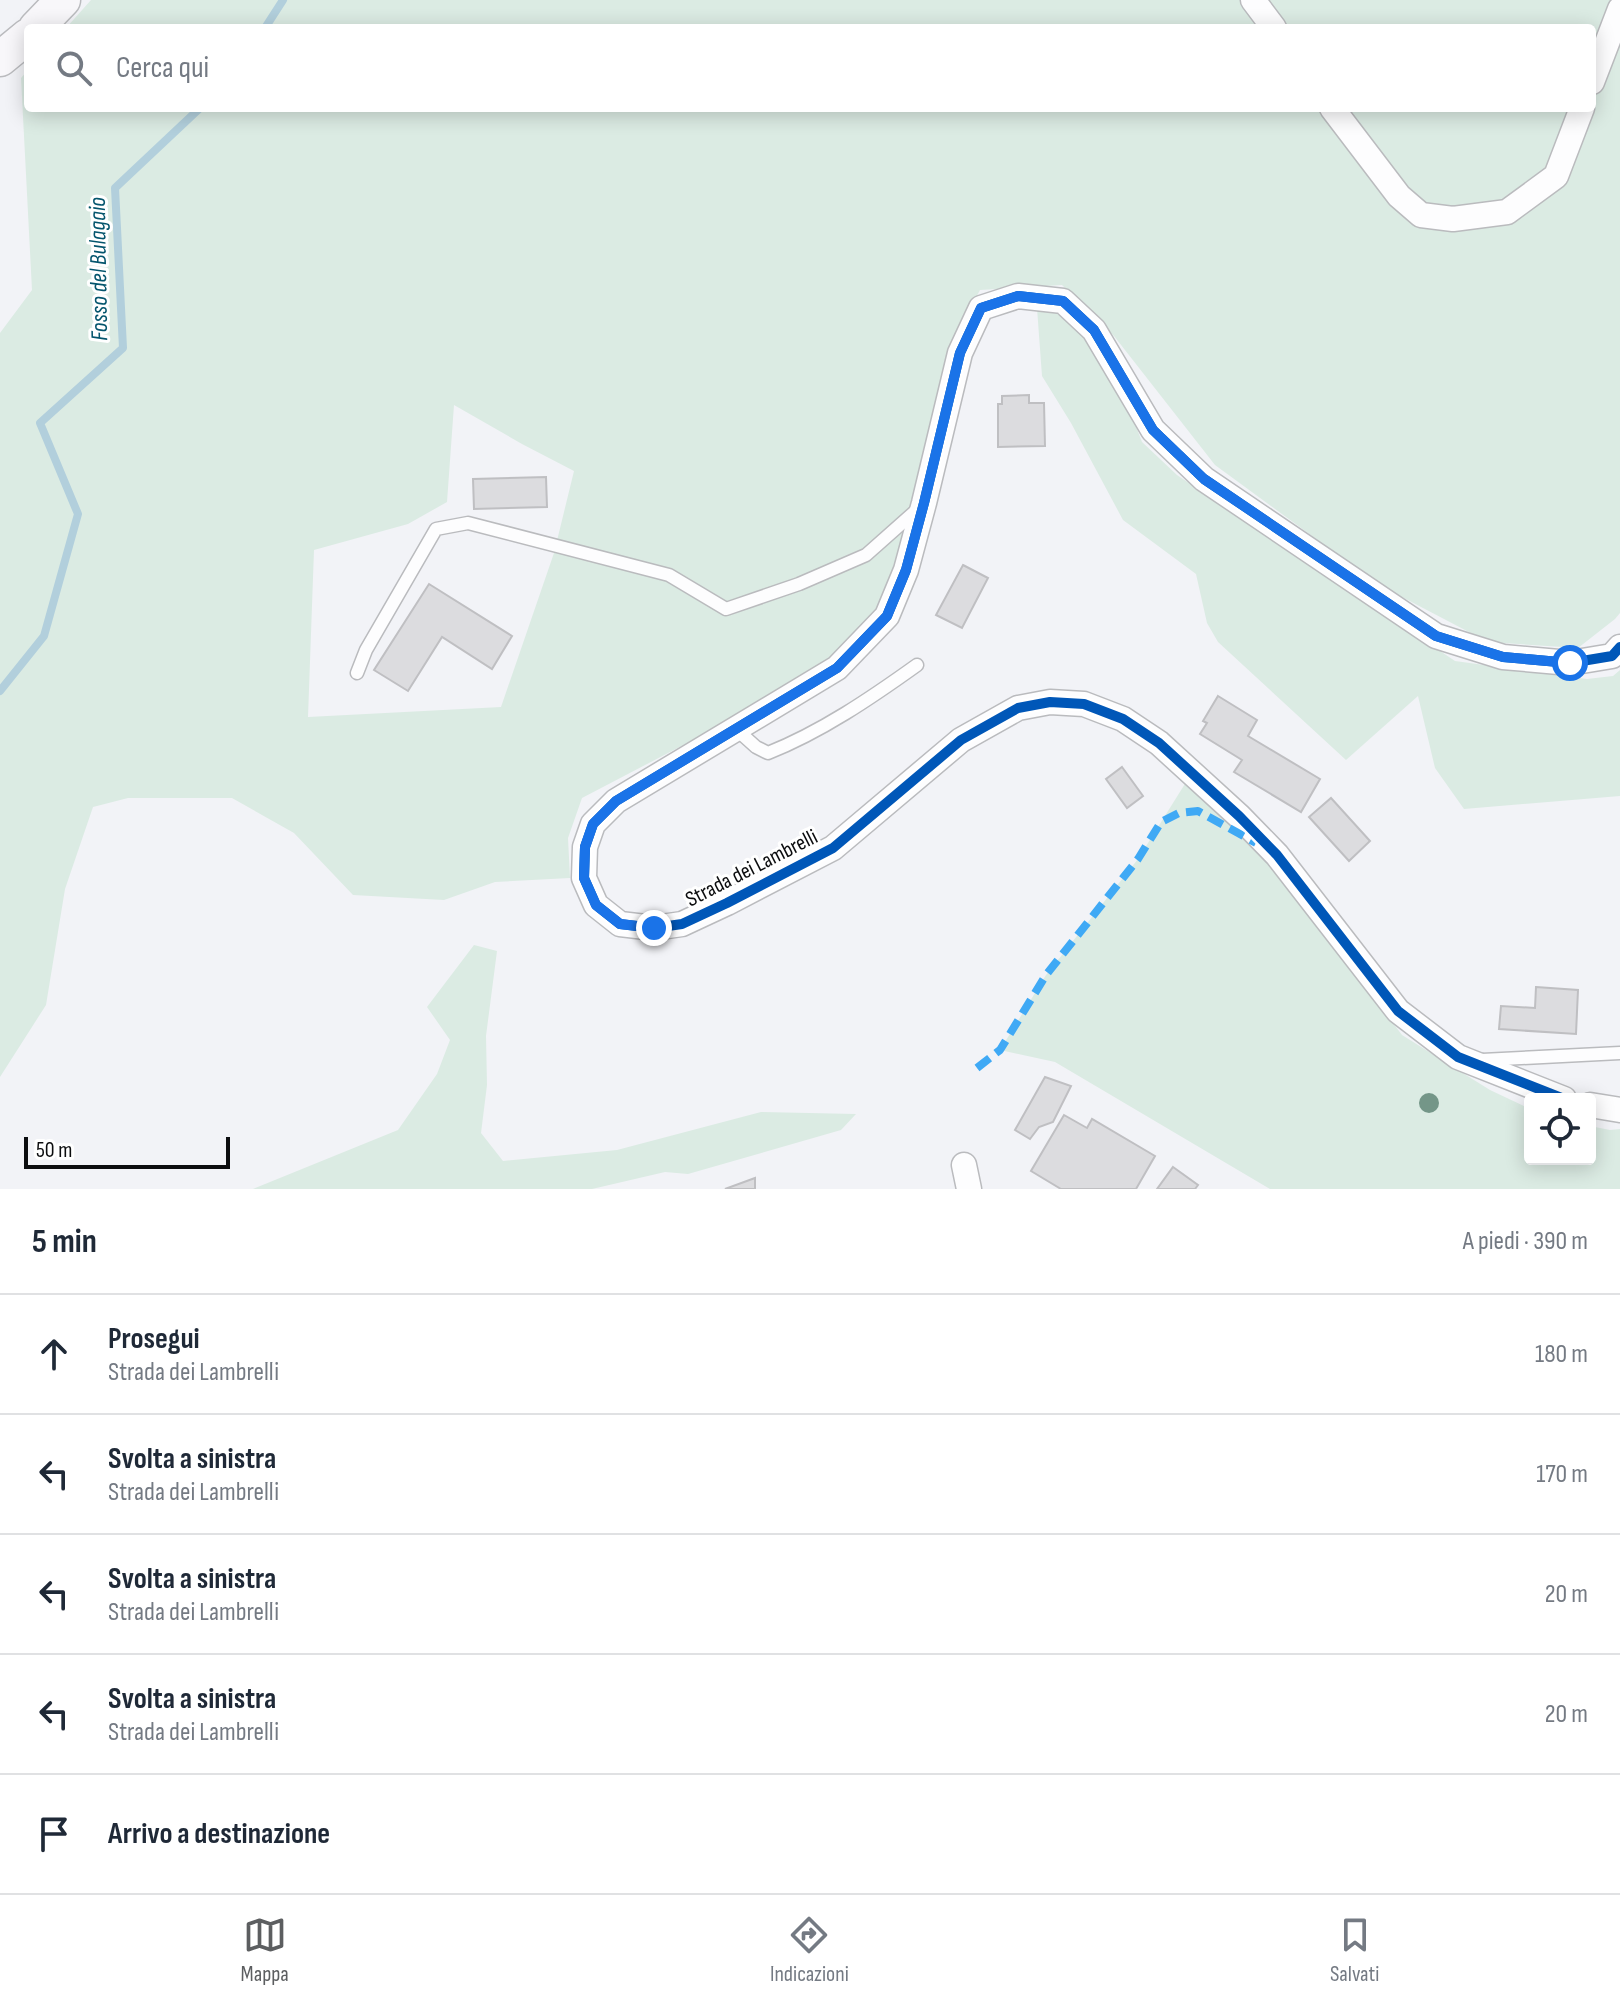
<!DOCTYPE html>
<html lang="it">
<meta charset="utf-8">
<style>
:root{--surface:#fff;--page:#f2f2f3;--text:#1f2937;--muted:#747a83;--line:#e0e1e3;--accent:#5c5e60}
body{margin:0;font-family:"Sofia Sans Condensed",sans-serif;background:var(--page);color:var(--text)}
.controls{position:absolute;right:24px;bottom:24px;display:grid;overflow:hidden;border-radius:8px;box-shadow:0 4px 20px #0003}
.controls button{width:72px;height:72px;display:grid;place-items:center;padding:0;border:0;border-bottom:2px solid var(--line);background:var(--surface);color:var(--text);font:40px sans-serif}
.scale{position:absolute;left:24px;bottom:20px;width:206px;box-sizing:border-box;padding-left:8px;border:4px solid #0c0d0f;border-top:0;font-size:22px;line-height:28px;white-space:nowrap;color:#0c0d0f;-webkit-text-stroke:6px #fff;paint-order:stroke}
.stop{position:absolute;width:24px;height:24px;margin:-18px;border:6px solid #1a73e8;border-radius:50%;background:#fff}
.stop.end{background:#1a73e8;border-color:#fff;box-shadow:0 2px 8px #0008}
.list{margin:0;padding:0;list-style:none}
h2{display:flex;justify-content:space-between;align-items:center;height:104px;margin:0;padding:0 32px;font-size:34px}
h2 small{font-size:26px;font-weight:400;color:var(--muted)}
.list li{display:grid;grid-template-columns:52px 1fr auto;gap:24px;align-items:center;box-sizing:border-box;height:120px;padding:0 32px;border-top:2px solid var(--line)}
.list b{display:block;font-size:30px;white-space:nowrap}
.list p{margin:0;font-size:26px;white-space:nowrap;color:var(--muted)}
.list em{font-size:26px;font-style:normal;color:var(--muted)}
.icon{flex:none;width:44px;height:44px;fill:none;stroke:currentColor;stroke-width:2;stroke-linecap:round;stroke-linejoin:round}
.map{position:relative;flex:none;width:1620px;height:1189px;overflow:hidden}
.search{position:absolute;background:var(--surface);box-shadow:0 4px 20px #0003;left:24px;right:24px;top:24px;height:88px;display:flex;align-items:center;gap:20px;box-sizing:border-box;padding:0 28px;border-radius:8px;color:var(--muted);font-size:30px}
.sheet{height:704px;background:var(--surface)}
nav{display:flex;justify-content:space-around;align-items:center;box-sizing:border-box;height:112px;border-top:2px solid var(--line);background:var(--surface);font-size:22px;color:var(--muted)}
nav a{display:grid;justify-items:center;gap:4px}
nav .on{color:var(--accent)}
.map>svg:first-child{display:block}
.green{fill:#dbebe3;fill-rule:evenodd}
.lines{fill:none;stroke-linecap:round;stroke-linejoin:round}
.stream{stroke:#b2cfdc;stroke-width:8}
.building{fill:#dcdcdf;stroke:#bfbfc2;stroke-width:2}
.lane-casing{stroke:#babbbe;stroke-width:15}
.street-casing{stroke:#babbbe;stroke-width:27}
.secondary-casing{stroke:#babbbe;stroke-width:37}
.lane{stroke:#fdfdfe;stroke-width:12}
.street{stroke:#fdfdfe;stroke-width:24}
.secondary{stroke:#f8f7fa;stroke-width:34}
.quiet{stroke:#3fa9f5;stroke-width:8;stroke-dasharray:16 8;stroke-linecap:butt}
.cycleway-casing{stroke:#fff;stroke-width:15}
.cycleway{stroke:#0057b8;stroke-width:10}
.tree{fill:#749688}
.route{stroke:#1a73e8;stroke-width:10}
.labels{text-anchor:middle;stroke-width:6;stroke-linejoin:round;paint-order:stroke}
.street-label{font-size:22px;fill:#0c0d0f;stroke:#fff}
.water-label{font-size:24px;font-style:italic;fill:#04556d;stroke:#fff}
</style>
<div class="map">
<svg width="1620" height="1189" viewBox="0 0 1620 1189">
<rect width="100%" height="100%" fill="#f2f3f7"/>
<path class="green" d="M91,0h1529v613l-5,6 -37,29 -90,-6 -109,-57 -164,-120 -101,-129 -52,-51 -82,5 -29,55 -48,203 -27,72 -49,47 -69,39 -176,92 -14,40 2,40 -75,4 -51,18 -91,-5 -59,-62 -62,-35h-104l-35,9 -28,82 -19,116 -46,72v-744l32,-43 -11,-212 7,-8v38h1564v-80h-1526zM454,405l68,39 52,27 -20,82 -53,154 -193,10 6,-167 94,-26 39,-22z
M1037,308l24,6 22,12 42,72 17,44 35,33 278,186 132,18 26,-3 7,-6v126l-156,13 -29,-41 -17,-72 -72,64 -128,-118 -11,-19 -11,-49 -73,-54 -52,-97 -29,-47z
M1188,779l38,31 61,73 115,152 88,55 40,19v50h60v-33l20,4 10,-1v60h-350l-215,-127 -55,-12 46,-75 92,-116z
M474,945l23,6 -11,85 1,49 -6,48 22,28 114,-11 144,-38 95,2 -15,16 -153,44 -23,-2 -73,17h-339l145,-59 39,-56 13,-34 -23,-33z"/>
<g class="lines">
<path class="stream" d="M265,28l18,-28
M0,691l44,-55 34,-122 -38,-91 83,-75 -8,-160 85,-80"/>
</g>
<path class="building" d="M1029,395v8h15l1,43 -47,1v-43h4v-8z
M546,477l1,30 -73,2 -1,-30z
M963,565l25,13 -26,50 -26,-13z
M429,584l83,52 -20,33 -50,-32 -34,54 -34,-21z
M1218,696l39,24 -9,16 72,43 -19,33 -67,-40 8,-12 -42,-26 7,-11 -4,-2z
M1122,767l21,29 -16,12 -21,-29z
M1331,798l39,43 -21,20 -40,-44z
M1536,987l42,3 -2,44 -77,-5 2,-23 34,2z
M1045,1077l26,9 -18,36 -14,5 -9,12 -15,-9z
M1064,1115l23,13 5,-9 63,37 -19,33h-75l-30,-18z
M1173,1167l25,18 -3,4h-38z
M755,1178v11h-30z"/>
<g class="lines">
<g class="lane-casing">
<path id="lane" d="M357,673l9,-23 70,-121 32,-6 201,52 57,34 73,-25 67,-29 53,-47
M736,729l20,18 12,6c53,-21 103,-55 149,-88
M1482,1060l138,-7"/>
</g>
<g class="street-casing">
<path id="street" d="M1253,0l21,28
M1592,82l28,-73
M1332,108l67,88 22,19 32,4 54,-7 49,-36 26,-68
M1564,1099l-106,-42 -60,-46 -121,-156 -38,-39 -80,-73 -36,-24 -39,-15 -34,-2 -32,6 -57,32 -128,108 -106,55 -45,21 -28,4 -34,-4 -24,-19 -12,-27 1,-31 8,-23 23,-23 221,-133 50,-52 19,-46 18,-67 36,-150 21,-45 37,-12 45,5 31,29 59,100 51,49 232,157 67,21 67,6 42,-7 8,-9
M1590,1105l30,5
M964,1165l5,24"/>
</g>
<g class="secondary-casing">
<path id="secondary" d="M36,28l27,-28
M0,59l28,-23"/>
</g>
<use href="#lane" class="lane"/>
<use href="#street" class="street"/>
<use href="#secondary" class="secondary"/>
<path class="quiet" d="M977,1068l23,-18 46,-75 92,-116 23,-37 18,-9 19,-2 58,32"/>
<g class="cycleway-casing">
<path id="cycleway" d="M1564,1099l-106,-42 -60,-46 -121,-156 -38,-39 -80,-73 -36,-24 -39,-15 -34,-2 -32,6 -57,32 -128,108 -106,55 -45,21 -28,4 -34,-4 -24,-19 -12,-27 1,-31 8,-23 23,-23 221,-133 50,-52 19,-46 18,-67 36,-150 21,-45 37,-12 45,5 31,29 59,100 51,49 232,157 67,21 67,6 42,-7 8,-9"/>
</g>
<use href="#cycleway" class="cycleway"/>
</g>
<circle class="tree" cx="1429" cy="1103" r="10"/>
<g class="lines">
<path class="route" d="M654,928l-34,-4 -24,-19 -12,-27 1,-31 8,-23 23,-23 221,-133 50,-52 19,-46 18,-67 36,-150 21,-45 37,-12 45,5 31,29 59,100 51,49 232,157 67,21 67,6"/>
</g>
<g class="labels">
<g class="street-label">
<text transform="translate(751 867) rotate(-27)" y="8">Strada dei Lambrelli</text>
</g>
<g class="water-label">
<text transform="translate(98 269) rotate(-91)" y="8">Fosso del Bulagaio</text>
</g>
</g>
</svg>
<div class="controls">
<button><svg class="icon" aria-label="locate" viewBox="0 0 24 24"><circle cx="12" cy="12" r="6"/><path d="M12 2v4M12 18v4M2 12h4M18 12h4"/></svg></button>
</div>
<div class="scale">50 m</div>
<div class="stop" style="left:1570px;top:663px"></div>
<div class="stop end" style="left:654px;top:928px"></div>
<div class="search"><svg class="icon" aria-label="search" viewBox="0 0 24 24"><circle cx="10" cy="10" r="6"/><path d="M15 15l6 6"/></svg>Cerca qui</div>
</div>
<section class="sheet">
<h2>5 min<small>A piedi · 390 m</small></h2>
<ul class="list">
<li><svg class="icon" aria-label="ahead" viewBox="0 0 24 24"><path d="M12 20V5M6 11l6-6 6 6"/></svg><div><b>Prosegui</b><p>Strada dei Lambrelli</p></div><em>180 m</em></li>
<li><svg class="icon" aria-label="left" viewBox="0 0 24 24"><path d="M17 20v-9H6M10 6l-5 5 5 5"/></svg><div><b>Svolta a sinistra</b><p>Strada dei Lambrelli</p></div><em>170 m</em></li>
<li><svg class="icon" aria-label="left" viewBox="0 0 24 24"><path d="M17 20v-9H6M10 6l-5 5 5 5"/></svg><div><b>Svolta a sinistra</b><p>Strada dei Lambrelli</p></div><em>20 m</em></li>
<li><svg class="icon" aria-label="left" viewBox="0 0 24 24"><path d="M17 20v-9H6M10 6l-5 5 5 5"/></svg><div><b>Svolta a sinistra</b><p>Strada dei Lambrelli</p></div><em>20 m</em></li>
<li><svg class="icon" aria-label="arrive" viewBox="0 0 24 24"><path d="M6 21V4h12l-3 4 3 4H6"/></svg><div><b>Arrivo a destinazione</b></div></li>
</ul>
</section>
<nav>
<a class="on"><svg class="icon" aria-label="map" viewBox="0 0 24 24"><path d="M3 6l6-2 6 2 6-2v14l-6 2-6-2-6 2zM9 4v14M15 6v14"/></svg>Mappa</a>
<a><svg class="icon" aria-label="directions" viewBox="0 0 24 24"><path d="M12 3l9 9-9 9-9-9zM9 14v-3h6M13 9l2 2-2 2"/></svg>Indicazioni</a>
<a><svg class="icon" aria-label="saved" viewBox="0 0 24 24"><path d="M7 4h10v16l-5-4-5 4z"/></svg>Salvati</a>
</nav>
